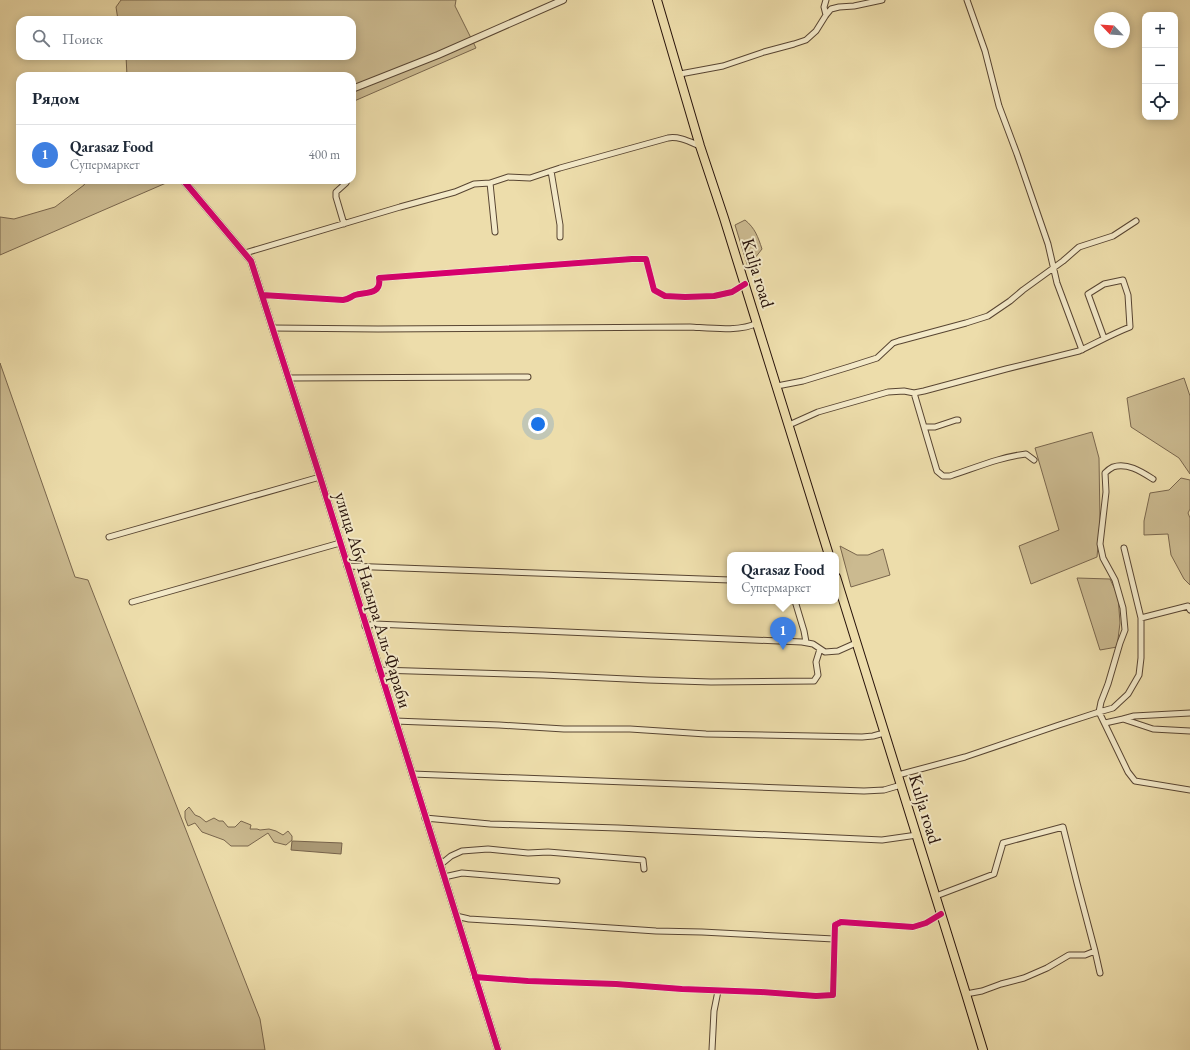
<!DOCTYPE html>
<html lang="ru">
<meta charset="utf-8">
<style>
:root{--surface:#fff;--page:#f6f6f7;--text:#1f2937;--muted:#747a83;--line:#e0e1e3;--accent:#2563eb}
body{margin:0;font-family:"EB Garamond",serif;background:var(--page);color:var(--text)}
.controls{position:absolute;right:12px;top:12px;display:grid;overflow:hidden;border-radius:8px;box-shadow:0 2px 10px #0003}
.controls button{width:36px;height:36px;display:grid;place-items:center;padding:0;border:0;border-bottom:1px solid var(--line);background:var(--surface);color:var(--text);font:20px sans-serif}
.compass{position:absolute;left:1094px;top:12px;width:36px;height:36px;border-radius:50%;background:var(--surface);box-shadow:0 2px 10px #0003;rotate:295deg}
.you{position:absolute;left:538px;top:424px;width:14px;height:14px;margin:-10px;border:3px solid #fff;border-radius:50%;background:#1a73e8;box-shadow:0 0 0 6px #1a73e833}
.badge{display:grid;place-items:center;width:26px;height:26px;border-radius:50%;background:var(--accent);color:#fff;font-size:13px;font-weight:700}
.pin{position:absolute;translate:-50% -33px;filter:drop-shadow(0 1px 2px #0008)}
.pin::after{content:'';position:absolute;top:21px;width:14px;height:12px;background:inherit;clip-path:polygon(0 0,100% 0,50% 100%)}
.popup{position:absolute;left:727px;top:552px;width:112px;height:52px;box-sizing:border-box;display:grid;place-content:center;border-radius:8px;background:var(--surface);filter:drop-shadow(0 1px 3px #0005);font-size:13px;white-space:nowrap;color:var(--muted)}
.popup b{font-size:15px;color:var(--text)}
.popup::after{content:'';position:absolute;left:50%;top:100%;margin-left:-8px;border:8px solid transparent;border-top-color:var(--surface)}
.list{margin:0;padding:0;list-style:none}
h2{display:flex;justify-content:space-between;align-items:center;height:52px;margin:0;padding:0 16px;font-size:17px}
h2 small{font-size:13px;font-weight:400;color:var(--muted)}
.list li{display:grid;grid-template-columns:26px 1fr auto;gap:12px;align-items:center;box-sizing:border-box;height:60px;padding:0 16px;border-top:1px solid var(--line)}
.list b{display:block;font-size:15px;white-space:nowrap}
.list p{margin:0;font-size:13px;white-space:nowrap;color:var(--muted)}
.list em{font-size:13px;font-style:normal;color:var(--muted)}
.icon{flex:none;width:22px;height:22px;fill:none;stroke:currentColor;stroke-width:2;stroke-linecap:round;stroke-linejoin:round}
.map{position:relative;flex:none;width:1190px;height:1050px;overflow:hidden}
.search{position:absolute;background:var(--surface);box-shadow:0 2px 10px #0003;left:16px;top:16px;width:340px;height:44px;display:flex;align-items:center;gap:10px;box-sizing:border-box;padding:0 14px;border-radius:12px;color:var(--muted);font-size:15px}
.panel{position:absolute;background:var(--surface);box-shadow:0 2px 10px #0003;left:16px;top:72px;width:340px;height:112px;border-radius:12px}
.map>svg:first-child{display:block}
.green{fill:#cbba90;stroke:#79664d}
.water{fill:#aa9874;stroke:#76624a}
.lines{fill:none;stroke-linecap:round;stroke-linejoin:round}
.minor-casing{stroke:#584532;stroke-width:7}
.tertiary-casing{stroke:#584532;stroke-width:8}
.primary-casing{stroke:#27120a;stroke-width:10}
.minor{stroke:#f3e9c8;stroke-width:5}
.tertiary{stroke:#f3e9c8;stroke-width:6}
.primary{stroke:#edddab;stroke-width:8}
.cycleway-casing{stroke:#f3e9c8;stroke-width:8}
.cycleway{stroke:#d6006c;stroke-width:6}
.labels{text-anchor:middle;stroke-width:4;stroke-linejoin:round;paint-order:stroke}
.street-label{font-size:18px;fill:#27120a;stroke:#f3e9c8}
</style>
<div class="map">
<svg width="1190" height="1050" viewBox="0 0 1190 1050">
<rect width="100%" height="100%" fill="#edddab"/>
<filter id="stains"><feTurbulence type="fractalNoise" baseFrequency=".005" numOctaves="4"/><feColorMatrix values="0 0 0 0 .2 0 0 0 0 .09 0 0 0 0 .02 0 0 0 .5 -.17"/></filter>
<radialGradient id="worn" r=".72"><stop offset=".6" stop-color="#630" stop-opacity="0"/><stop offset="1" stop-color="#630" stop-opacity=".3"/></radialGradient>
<path class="green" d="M121,0h335l-1,6 21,42 -124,54v-26h-225l-1,-20h226v-36h-234l-2,-13z
M87,180h86l-173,75v-38l14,2 41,-12 29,-22z
M745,220c10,8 13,17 17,29l-14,18 -13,-42z
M0,363l75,214 13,3 172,439 5,31h-265z
M1184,378l6,18v78l-11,-16 -48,-31 -4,-29z
M1092,432l7,26 1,64 -3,35 -66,27 -12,-38 40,-16 -24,-82z
M1181,478l9,2v29l-2,4 2,5v67l-6,-6 -13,-24 -3,-21 -24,1v-14l6,-28 19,-3z
M840,546l17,9h11l15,-6 7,26 -39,12z
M1077,578l33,1 8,17 2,27 -3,24 -17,3z
M189,807l6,8 5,2 6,5 8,-4 5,3h4l5,6h7l6,-6 10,4 -1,4h7l3,1 9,-1 7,2 7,4 5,-4 4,5v4l-6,5 -12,-3 -6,-9 -20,13h-17l-7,-6 -22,-8 -7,-9 -7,3 -3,-8v-7z"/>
<path class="water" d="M292,841l50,2 -1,11 -50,-4z"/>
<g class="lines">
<g class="minor-casing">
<path id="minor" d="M826,0l-2,7 2,8
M967,0l18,51 14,55 18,48 31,90 9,39 25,67
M680,74l43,-8 41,-14 30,-8 12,-4 10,-9 10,-16 5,-6 8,-2 15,-1 28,-6
M551,171l9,54v12
M490,183l5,49
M344,224l-8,-27v-5l10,-9 1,-3
M245,253l155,-46 55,-15 19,-8 16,-1 18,-6 22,1 30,-10 108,-30c11,-2 22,4 32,8
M262,295l81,5c7,-1 7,-3 12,-5 10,-3 27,0 24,-17l253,-19h14l8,31 11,6 20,1 29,-1 18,-4 13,-8
M272,328l106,1 312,-2c19,1 51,5 67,-4
M288,378l240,-1
M777,386l26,-5 46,-14 28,-9 16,-15 6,-2 67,-18 22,-7 22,-15 13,-11 40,-29 16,-14 34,-11 23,-15
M914,393l10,34h11l21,-7h2
M789,425l29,-13 70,-20 16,-1 10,2 10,-2 82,-22 73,-18c17,-8 33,-17 51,-24l-2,-32 -5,-15 -19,4 -16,10 16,44
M924,427l13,44 6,5h7c25,-8 50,-19 76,-22l8,6
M109,537l211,-60
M1124,548l17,70v40l-2,17 -11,19 -15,14 -14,4 2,-10 7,-18 12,-41 5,-13 -2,-22 -8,-28 -12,-22 -3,-14 6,-52 -1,-19c2,-2 6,-5 8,-6 14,-5 29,5 40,12
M347,566l383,14
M795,601l9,30 2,11
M132,602l208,-59
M1141,618l47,-12 2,4
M365,626l10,-2 427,18 11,2 12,8 13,-1 18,-8
M379,670l164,5 105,5 63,2 103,-1 4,-6 -2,-13 4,-13
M1123,719l11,-3 56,-3
M395,721l104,4 65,4h66l76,5 156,3 11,-1 11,-3
M1105,723l18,-4 30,10 37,2
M412,774l452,17 20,-1 17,-5
M898,775l67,-18 94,-32 40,-13 29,60 7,9 55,9
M425,818l65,6 128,4 264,12 35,-5
M440,865l11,-9 11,-5 26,-2 40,4 20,-1 95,8 1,9
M444,877l18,-4 95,8
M936,896l58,-22 9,-31 60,-16 14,56 18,68
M456,916l13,3 68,4 119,8 46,1 132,7
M475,977l53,4 88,3 66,5 79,3 55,4 17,-1 2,-70 6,-3 72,5 13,-4 15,-9
M966,994l16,-3 19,-7 23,-6 23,-10 22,-13h16l10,-4 5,22
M712,1050l2,-39 4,-20"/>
</g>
<g class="tertiary-casing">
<path id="tertiary" d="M352,89l86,-34 125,-55
M183,180l68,81 69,216 178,573"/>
</g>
<g class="primary-casing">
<path id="primary" d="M657,0l43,146 24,72 105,337
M836,577l130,417 17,56"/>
</g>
<use href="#minor" class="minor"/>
<use href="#tertiary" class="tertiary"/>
<use href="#primary" class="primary"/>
<g class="cycleway-casing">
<path id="cycleway" d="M183,180l68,81 69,216 178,573
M262,295l81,5c7,-1 7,-3 12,-5 10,-3 27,0 24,-17l253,-19h14l8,31 11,6 20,1 29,-1 18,-4 13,-8
M475,977l53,4 88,3 66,5 79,3 55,4 17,-1 2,-70 6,-3 72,5 13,-4 15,-9"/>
</g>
<use href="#cycleway" class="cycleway"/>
</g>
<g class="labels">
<g class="street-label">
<text transform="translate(758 273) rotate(73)" y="6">Kulja road</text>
<text transform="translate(373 600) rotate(73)" y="6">улица Абу Насыра Аль-Фараби</text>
<text transform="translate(925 809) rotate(73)" y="6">Kulja road</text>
</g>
</g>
<rect width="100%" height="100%" filter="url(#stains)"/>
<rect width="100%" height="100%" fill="url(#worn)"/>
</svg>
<div class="controls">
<button>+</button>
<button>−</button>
<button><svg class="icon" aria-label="locate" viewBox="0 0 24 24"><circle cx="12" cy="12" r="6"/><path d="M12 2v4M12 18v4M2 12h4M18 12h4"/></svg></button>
</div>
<svg class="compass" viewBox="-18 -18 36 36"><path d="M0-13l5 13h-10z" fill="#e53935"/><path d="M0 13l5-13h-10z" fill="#747a83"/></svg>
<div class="you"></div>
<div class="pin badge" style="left:783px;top:650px;background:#3f7fe0">1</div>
<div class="popup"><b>Qarasaz Food</b>Супермаркет</div>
<div class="search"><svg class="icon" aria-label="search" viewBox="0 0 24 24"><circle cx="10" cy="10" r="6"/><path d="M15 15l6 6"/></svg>Поиск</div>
<section class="panel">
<h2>Рядом<small></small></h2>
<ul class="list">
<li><span class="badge" style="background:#3f7fe0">1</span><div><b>Qarasaz Food</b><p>Супермаркет</p></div><em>400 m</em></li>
</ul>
</section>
</div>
